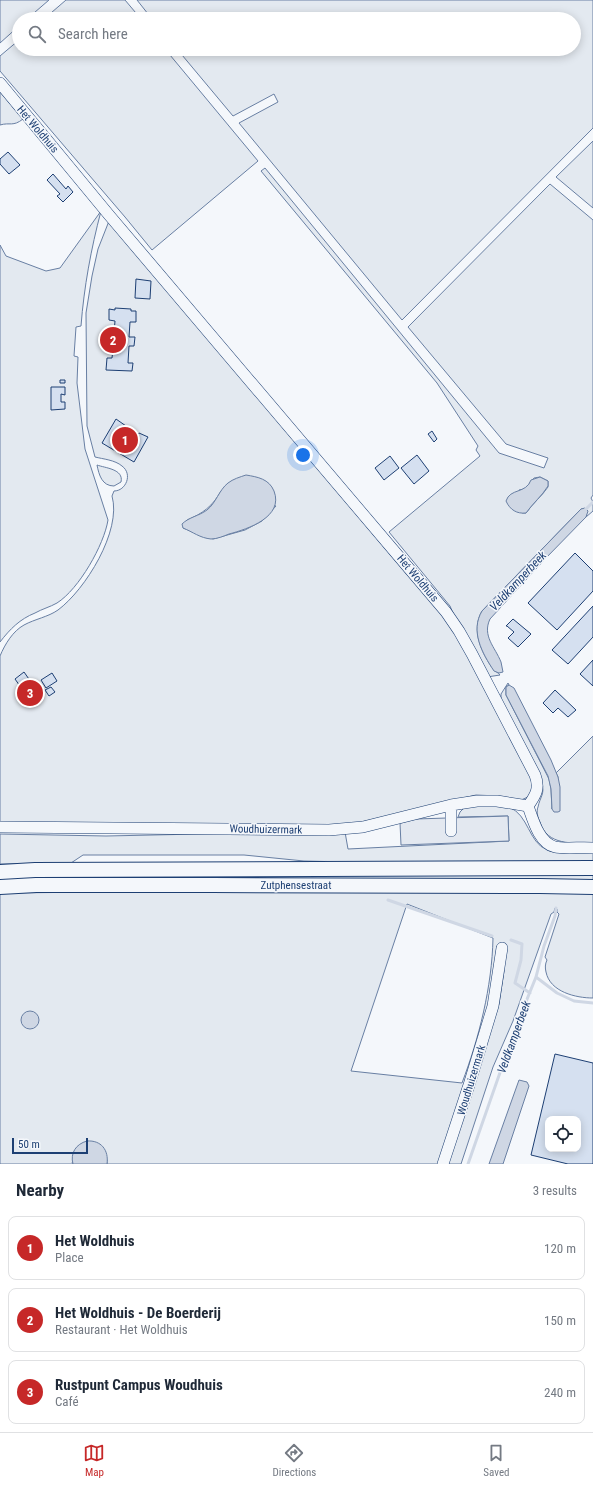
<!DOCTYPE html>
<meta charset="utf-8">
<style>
:root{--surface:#fff;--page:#f6f6f7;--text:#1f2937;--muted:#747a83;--line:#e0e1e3;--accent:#c62828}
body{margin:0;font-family:"Roboto Condensed",sans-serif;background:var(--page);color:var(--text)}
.controls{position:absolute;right:12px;bottom:12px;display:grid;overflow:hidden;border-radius:8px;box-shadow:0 2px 10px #0003}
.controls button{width:36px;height:36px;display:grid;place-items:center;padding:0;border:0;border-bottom:1px solid var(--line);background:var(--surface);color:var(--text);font:20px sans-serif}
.scale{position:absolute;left:12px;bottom:10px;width:76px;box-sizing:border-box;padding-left:4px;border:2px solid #1d3f73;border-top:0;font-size:11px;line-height:14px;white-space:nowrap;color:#1d3f73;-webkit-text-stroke:3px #f4f7fb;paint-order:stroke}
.you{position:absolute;left:303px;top:455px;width:14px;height:14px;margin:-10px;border:3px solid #fff;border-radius:50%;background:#1a73e8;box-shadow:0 0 0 6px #1a73e833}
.badge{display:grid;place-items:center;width:26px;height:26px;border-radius:50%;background:var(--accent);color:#fff;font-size:13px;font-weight:700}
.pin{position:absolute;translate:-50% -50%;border:2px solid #fff;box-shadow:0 1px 4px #0006}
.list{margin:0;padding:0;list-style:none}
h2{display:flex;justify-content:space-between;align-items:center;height:52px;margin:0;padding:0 16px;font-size:17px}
h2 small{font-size:13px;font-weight:400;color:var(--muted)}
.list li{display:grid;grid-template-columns:26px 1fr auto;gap:12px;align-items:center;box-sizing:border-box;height:64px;margin:0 8px 8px;padding:0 8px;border:1px solid var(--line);border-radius:8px}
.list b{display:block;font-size:15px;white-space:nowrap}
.list p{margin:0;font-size:13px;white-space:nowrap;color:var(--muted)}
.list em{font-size:13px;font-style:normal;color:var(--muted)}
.icon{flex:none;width:22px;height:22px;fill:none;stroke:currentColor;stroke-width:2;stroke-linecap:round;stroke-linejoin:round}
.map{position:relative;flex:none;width:593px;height:1164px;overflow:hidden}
.search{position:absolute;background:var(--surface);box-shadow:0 2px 10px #0003;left:12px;right:12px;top:12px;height:44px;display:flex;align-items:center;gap:10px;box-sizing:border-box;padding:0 14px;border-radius:22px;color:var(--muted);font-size:15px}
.sheet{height:268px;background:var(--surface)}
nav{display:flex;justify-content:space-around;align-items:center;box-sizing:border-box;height:56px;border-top:1px solid var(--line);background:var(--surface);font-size:11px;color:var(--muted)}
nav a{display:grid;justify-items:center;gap:2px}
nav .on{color:var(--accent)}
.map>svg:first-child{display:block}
.green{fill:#e3e9f0;stroke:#687fa3;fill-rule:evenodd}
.parking{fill:#e3e8f0;stroke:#687fa3}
.water{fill:#cfd7e4;stroke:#687fa3}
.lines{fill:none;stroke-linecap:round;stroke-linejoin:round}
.stream{stroke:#cfd7e4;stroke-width:3}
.building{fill:#d5e0f0;stroke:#1d3f73;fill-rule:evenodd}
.minor-casing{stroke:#1d3f73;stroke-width:12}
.major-casing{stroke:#1d3f73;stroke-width:16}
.minor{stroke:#f4f7fb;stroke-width:11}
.major{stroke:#f4f7fb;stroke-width:14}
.labels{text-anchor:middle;stroke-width:3;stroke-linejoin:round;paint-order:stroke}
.street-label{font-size:11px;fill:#1d3f73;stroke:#f4f7fb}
.water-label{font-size:12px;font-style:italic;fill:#1d3f73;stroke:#f4f7fb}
</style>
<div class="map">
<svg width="593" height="1164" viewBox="0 0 593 1164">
<rect width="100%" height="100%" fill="#f4f7fb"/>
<path class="green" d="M0,0h49l-22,19h-8v7l-19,17z
M66,0h59l16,19h-97z
M137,0h456v128l-191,192 -163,-197 39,-21 -4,-8 -41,22 -56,-67h397v-30h-422z
M19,40v9h146l93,112 -106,89 -27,-33 -125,-146v-15z
M0,92l23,27c-10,8 -13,3 -23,6z
M593,141v67l-37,-31z
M265,168l234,285 45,15 4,-10 -42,-14 -98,-117 142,-143 43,36v275l-2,3 2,4v9l-7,6 1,-1 -3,-7h-3l-99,102c-11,19 -1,41 11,58 2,3 5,3 7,6l-13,2 -29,-52 -8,-19 -61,-74 91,-76 -4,-6 2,-4 -41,-63 -176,-212zM540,477l8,4v6c-6,9 -15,16 -22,26h-4l-3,-23 6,-1 9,-11z
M101,211c-10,38 -17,76 -20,115l-5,1 -2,29 4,1 -1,26 8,66 23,71c-4,25 -29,69 -51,83 -7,4 -15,6 -22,10 -15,6 -25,16 -35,29v-397l6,11 40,15 14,-3z
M109,221l300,356 35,39 17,27 72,135v11l-5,8 -7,3 -23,-4 -22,-1 -127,30 -349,-1v-168c5,-12 13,-25 24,-31 11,-6 24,-8 34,-15 27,-20 64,-79 54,-114l2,-5c12,0 19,-17 8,-25 -7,-6 -19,-7 -27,-9l-8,-31 -1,-113 6,-37 6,-27zM221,491l55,15 -14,15 -17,9 -32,9 -30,-11 4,-8c15,-6 26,-14 34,-29z
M97,465c8,3 27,4 24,17l-7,4c-12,0 -15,-11 -17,-21z
M508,683l1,2 -3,2v8l43,84 2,10 1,20 6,-32 -2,-4 37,-37v107c-20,0 -46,3 -53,-21 -2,-4 -4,-10 -2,-15 2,-10 7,-13 4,-24l-41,-78v-11z
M466,806c9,0 35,-2 43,1 20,8 19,35 38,43 12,5 33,2 46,2v10h-242l-47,-1 -60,-6h-161l-12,8 -71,1v-30l106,2 187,-4h52l3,17 161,-8 -1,-25 -50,1 2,-5z
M593,874v7l-593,1v-4l45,-2z
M211,891l382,1v106c-17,0 -43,-6 -47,-26 -1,-4 -1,-8 1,-12l-2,-3 14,-43 -2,-2v-3l-2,-1 -1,4 -3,2 -38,107 -20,46 -32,97h-14l52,-160 5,-33 -7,-25 -7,56 -51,162h-332v-4l-35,2 1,2h-73v-271zM407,904l86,34c-1,49 -14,100 -31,145l-111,-12z"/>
<path class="parking" d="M508,816l1,25 -108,4 -1,-22 16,-4z"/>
<path class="water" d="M246,475c12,2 23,4 28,16 10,26 -26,38 -45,43 -5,2 -12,5 -18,5 -11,-1 -18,-7 -28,-11l-1,-4c7,-7 17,-8 25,-14 9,-7 12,-20 21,-27 5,-4 12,-6 18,-8z
M540,477l8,4v5c-6,10 -15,17 -22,27 -9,1 -16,-3 -20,-12 4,-13 20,-7 25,-21z
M585,508l3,3 -2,6 -42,43 -54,59c-8,17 5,28 11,43 1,3 1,7 2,10l-4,1 -5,-2c-12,-18 -24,-40 -12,-60l99,-102z
M509,685l5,3 37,72 7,17 2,10v24l-2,1h-4l-2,-3 -1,-20 -3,-13 -42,-81v-8z
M21 1020a9 9 0 1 1 18 0a9 9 0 1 1-18 0Z
M519,1080l8,2 2,4 -26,78h-14z
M87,1141c14,-1 22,9 20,23h-34c-3,-11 3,-20 14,-23z"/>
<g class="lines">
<path class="stream" d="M583,512l10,-10
M388,900l104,36
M511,940l11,4 -1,16 -6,23 15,10
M536,977l21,16 17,8 19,2
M468,1164l49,-140 19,-47 8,-31 11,-30 1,-8"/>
</g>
<path class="building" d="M8,152l12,13 -11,9 -9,-10v-5z
M53,174l13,15 2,-3 5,6 -10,10 -6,-6 3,-2 -13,-14z
M136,279l15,2 -1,18 -15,-1z
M115,308l16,1v2h5v11h-6l-1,15h6l-1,9h-5l-1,17h5l-1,8 -26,-1 1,-12h5l1,-9h-6l1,-17 6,1 1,-12 -6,-1v-11l6,1z
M60,380h5v3h-5z
M51,387h14v8l-4,-1v8h4v7l-14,1z
M116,419l10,7 -2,3 13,7 2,-3 9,4 -14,25 -32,-19z
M432,431l5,8 -3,3 -6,-8z
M417,455l12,16 -15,13 -13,-16z
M390,456l9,12 -15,12 -9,-12z
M575,553l18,18v20l-36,39 -29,-27z
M593,606v31l-25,27 -16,-14z
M513,619l18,15 -13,13 -10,-9 6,-6 -7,-6h-1z
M593,660v26l-13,-12z
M24,672l7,10 -1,2 1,1 -6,4 -1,-1 -2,1 -7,-10z
M52,673l5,8 -11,7 -5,-8z
M51,687l4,5 -6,4 -4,-6z
M555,690l21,20 -8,7 -10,-9 -5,5 -10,-10z
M555,1054l38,9v101h-25l-37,-9zM548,1119h30v30h-30z"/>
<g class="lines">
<g class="minor-casing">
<path id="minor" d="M0,83l109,132 337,397 13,19 13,23 63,121c5,13 1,20 -7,31
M451,805v26
M528,806c5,14 11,37 27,41 8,2 28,0 38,1
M0,827l329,3 34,-3 88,-22 26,-4h20l31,5
M443,1164l26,-79 24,-79 9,-58"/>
</g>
<g class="major-casing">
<path id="major" d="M0,872l35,-2 558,-2
M0,887l36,-2h176l328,1 53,1"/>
</g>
<use href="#minor" class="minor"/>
<use href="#major" class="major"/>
</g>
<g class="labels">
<g class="street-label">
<text transform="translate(38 129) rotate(50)" y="4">Het Woldhuis</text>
<text transform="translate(418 578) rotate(50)" y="4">Het Woldhuis</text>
<text transform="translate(266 829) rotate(1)" y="4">Woudhuizermark</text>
<text x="296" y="889">Zutphensestraat</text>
<text transform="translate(471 1080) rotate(-73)" y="4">Woudhuizermark</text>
</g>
<g class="water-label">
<text transform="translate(518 581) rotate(-47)" y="4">Veldkamperbeek</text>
<text transform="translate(514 1037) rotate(-70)" y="4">Veldkamperbeek</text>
</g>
</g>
</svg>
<div class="controls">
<button><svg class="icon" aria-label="locate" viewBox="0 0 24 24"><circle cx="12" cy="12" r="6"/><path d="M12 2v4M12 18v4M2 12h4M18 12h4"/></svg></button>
</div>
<div class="scale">50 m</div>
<div class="you"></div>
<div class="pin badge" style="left:125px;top:440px">1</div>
<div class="pin badge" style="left:113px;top:340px">2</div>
<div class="pin badge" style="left:30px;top:693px">3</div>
<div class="search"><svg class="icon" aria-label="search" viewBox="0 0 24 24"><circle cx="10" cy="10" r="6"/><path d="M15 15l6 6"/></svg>Search here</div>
</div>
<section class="sheet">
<h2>Nearby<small>3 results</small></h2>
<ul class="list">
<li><span class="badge">1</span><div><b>Het Woldhuis</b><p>Place</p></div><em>120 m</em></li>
<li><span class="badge">2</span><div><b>Het Woldhuis - De Boerderij</b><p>Restaurant · Het Woldhuis</p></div><em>150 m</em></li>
<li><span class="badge">3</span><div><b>Rustpunt Campus Woudhuis</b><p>Café</p></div><em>240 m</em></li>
</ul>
</section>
<nav>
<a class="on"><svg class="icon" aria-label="map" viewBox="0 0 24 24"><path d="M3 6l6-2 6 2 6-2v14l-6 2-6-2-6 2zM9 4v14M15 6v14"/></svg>Map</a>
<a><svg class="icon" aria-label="directions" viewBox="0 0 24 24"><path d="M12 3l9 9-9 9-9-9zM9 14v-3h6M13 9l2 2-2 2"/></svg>Directions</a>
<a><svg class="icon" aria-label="saved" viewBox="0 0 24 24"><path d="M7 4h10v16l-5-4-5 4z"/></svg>Saved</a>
</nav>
